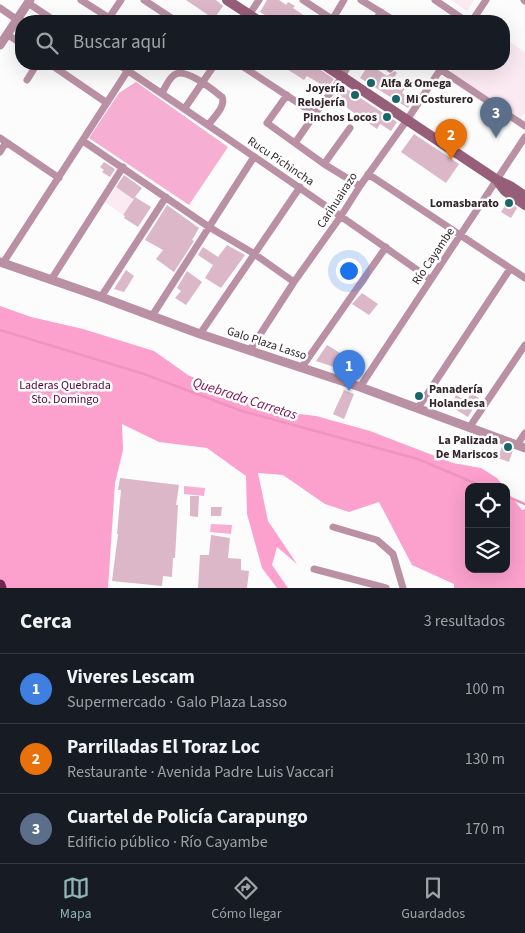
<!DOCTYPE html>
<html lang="es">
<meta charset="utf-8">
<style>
:root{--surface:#171b24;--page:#242831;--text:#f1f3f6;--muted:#9ea1a6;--line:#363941;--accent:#8fb4b7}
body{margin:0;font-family:"Source Sans 3",sans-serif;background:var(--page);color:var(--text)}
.controls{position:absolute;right:15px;bottom:15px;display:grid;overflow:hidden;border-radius:10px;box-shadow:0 5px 20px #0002}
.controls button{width:45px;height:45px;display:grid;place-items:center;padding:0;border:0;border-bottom:1px solid var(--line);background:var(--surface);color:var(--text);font:25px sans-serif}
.you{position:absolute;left:348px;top:270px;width:18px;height:18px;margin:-12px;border:4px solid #fff;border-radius:50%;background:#1a73e8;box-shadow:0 0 0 8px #1a73e833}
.badge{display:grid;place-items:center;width:32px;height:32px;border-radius:50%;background:var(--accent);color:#fff;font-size:16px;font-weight:700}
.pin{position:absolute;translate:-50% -41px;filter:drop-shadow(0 1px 2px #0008)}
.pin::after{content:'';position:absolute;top:26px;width:18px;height:15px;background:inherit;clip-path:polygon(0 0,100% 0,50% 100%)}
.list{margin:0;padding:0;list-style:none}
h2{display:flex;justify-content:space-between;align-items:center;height:65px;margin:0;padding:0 20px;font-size:21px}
h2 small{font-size:16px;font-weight:400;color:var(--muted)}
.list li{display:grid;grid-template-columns:32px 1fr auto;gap:15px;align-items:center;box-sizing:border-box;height:70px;padding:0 20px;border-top:1px solid var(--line)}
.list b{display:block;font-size:19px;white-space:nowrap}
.list p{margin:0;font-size:16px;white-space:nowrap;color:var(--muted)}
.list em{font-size:16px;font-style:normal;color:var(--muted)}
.icon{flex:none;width:28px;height:28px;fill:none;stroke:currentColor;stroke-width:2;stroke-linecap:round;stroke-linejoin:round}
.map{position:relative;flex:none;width:525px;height:588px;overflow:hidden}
.search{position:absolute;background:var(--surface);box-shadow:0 5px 20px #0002;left:15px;right:15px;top:15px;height:55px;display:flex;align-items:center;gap:12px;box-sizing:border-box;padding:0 18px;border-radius:20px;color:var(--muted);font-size:19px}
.sheet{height:275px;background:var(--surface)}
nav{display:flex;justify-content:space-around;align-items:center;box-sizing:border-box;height:70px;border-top:1px solid var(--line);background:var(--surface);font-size:14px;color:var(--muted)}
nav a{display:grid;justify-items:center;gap:2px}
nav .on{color:var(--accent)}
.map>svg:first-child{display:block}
.built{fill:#fceaf2}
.green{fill:#f6afd2}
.forest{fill:#fca0ce}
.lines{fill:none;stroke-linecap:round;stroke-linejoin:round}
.stream{stroke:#ef93c1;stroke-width:2.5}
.building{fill:#dbb7c8}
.minor{stroke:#ba91a4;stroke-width:7}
.tertiary{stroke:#ba91a4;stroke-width:9}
.secondary{stroke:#975e7a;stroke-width:10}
.trunk{stroke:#702650;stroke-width:11}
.poi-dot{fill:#186669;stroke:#fff;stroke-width:2}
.labels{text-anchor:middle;stroke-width:5;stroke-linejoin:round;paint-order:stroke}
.poi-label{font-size:12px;font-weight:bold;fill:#32252b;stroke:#fff;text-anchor:end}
.street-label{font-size:12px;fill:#32252b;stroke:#fff}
.park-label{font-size:12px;fill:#550337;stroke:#fff}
.water-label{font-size:14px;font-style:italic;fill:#7b0f53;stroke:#fff}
</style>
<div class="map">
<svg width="525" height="588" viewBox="0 0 525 588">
<rect width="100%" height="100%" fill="#fcfcfc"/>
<path class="built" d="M451,0h23l-7,11z
M504,38l21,14v60l-4,6 -70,-46 5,-8h48z
M118,185l16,12 -11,18 -18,-13z"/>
<path class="green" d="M136,82l92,65 -39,58 -100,-67 30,-45z
M184,486l21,2 -1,8 -20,-2z
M211,524l21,1 -1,9 -21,-2z"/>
<path class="forest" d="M0,306l31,11 52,12 71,22 34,24 56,26 30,10 42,5 54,15 83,32 28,5 16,10 7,9h-35v82h37v-79l16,20 3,-1v79h-71v-4l-42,-19 -33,-63 -30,10 -24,-8 -42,-29 -25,-2 10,48 29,43 -20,-17 -5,18 16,23h-11l-15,-20 -15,-54 -1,-38 -39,-28 -48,-6 -37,-18 1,26 -8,33 -7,105h-108z"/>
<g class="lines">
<path class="stream" d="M0,330l144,44 98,37 176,48 66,28
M506,496l19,8"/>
</g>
<path class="building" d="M186,0h30l7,6 -9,13z
M267,0h12l7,5 2,-3 7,4 -2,2 19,13h-37l-15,-9z
M279,64h33l22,15 -7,9 -20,-12 -3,4z
M369,64l18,12 8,-5 2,2 -4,6 13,8 -4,6 11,7 -5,8 -48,-30z
M342,86l55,36 -6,9 -11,-7 -3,5 -44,-31z
M414,134l45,30 -13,19 -45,-31z
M104,162l11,7 -5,8 -8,-5 2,-2 -4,-3z
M124,175l18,13 -7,9 16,10 -13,20 -14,-9 1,-2 -2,-1 12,-18 -2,2 -17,-12z
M508,201l9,7 -6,10 -10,-6z
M167,205l32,23 -7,12 2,1 -20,31 -18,-13 7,-9 -18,-10z
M227,245l18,10 -24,33 -16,-10 8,-13 -15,-10 5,-8 15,10z
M126,270l8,6 -10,16 -10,-3z
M187,271l15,11 -16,23 -11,-7 6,-7 -4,-3z
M362,293l16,11 -9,11 -17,-11z
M327,345l18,11 -8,12 -21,-7z
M344,390l10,4 -10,25 -11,-5z
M471,393l8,5 -11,19 -18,-11 6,-11 10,6z
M502,446l11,4 -4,12 -11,-4z
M120,478l59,7 -3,20h2l-3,53h-2l-1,19 -9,-1 -1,10 -50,-5 6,-47h-1l4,-44h-3z
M190,496h9l-1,21 -8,-1z
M211,507h11l-1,9h-10z
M211,535l19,3 -2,20 13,1v11l8,1 -2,17h-49l2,-33h9z"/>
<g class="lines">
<path class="minor" d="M81,0l33,21
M144,0l32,21
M303,0l32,21
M361,0l34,21
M435,0l31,21
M524,0l1,1
M28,3l27,18
M0,8l16,11
M109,18l12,-18
M332,20l12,-20
M245,21l14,-21
M375,21l6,-9
M472,21l14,-21
M7,34l14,10
M50,64l57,39
M118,64c105,71 209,142 312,215
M239,64l76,50 27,-37 7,-13
M390,69l3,-5
M440,69l85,57
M27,80l10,-16
M162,93c3,-5 6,-13 11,-17 10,-11 40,14 49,21 4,9 -7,19 -13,27
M287,95l-20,28 57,41 36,22
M185,108l30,-44
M0,138l59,40
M83,141l126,86 44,26 41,29
M295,143l20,-29
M0,152l6,-10
M324,164l26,-36
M368,174l157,104
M3,263l129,-199
M51,280l72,-113
M101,297l65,-100
M152,316l102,-159
M200,334l100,-147
M250,350l44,-68 47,-66 19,-30 47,-66 37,-56
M302,367l84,-120
M360,387l165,-250
M418,408l92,-139
M469,428l56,-83
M517,445l8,-12
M333,527l44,13 16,14 10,34
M314,569l72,19"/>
<path class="tertiary" d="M0,45l30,-45
M0,262l101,35 99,37 160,53 165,61"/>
<path class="secondary" d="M227,0l32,21
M323,64l174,116 13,6 15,10
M499,183l6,8 20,14"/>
<path class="trunk" d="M0,585l1,3"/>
</g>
<g class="poi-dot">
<circle cx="371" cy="83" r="5"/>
<circle cx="355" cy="95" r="5"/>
<circle cx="396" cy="99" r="5"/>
<circle cx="387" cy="117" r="5"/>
<circle cx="509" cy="203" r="5"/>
<circle cx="419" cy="396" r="5"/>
<circle cx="508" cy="447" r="5"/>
</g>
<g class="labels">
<g class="poi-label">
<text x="381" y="87" text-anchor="start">Alfa &amp; Omega</text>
<text x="345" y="92">Joyería<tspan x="345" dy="14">Relojería</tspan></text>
<text x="406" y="103" text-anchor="start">Mi Costurero</text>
<text x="377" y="121">Pinchos Locos</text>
<text x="499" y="207">Lomasbarato</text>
<text x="429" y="393" text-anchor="start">Panadería<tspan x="429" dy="14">Holandesa</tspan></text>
<text x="498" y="444">La Palizada<tspan x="498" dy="14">De Mariscos</tspan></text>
</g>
<g class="street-label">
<text transform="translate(281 161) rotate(34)" y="4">Rucu Pichincha</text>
<text transform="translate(337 200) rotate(-57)" y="4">Carihuairazo</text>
<text transform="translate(433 256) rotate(-56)" y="4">Río Cayambe</text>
<text transform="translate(267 343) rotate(18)" y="4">Galo Plaza Lasso</text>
</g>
<g class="park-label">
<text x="65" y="389">Laderas Quebrada<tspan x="65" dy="14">Sto. Domingo</tspan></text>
</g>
<g class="water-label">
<text transform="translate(245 398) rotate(18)" y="5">Quebrada Carretas</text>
</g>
</g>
</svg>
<div class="controls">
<button><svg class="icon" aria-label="locate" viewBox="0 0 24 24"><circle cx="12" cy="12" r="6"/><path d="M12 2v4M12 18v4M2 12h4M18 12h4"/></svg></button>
<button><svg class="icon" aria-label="layers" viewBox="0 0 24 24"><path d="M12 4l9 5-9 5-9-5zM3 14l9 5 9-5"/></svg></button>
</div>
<div class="you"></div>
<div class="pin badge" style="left:349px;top:391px;background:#3f7fe0">1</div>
<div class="pin badge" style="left:451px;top:160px;background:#e8710a">2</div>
<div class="pin badge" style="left:496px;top:138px;background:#5c6f8a">3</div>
<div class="search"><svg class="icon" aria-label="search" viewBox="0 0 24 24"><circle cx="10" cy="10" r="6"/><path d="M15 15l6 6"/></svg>Buscar aquí</div>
</div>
<section class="sheet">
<h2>Cerca<small>3 resultados</small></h2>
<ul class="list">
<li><span class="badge" style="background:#3f7fe0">1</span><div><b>Viveres Lescam</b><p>Supermercado · Galo Plaza Lasso</p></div><em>100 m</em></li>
<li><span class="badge" style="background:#e8710a">2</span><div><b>Parrilladas El Toraz Loc</b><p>Restaurante · Avenida Padre Luis Vaccari</p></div><em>130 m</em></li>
<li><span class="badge" style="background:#5c6f8a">3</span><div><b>Cuartel de Policía Carapungo</b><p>Edificio público · Río Cayambe</p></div><em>170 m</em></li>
</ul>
</section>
<nav>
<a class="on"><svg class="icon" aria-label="map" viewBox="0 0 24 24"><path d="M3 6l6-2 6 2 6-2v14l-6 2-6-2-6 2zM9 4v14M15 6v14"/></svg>Mapa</a>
<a><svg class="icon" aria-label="directions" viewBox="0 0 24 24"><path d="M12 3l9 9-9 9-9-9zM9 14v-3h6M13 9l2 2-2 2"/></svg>Cómo llegar</a>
<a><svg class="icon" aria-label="saved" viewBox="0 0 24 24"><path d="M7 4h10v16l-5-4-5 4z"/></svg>Guardados</a>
</nav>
